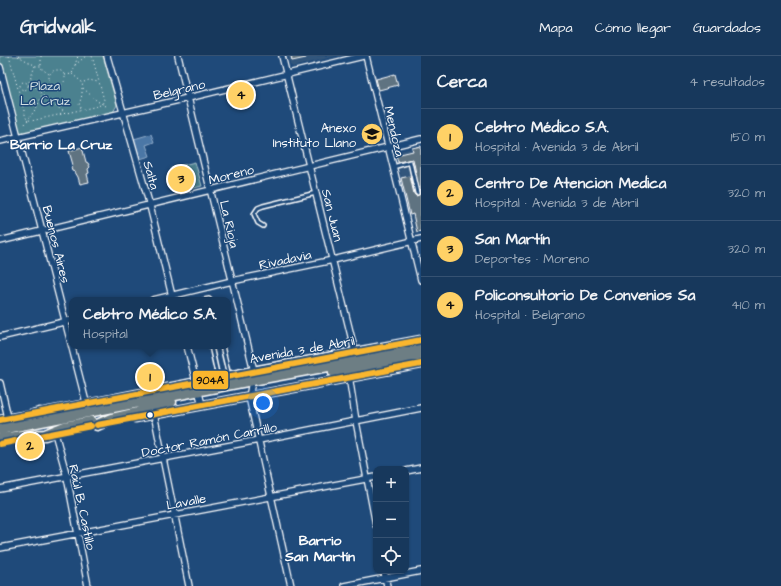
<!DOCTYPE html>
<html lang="es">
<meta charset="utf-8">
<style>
:root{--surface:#17385c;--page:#203f62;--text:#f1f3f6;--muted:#9eacbb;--line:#365272;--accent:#ffd166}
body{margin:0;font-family:"Architects Daughter",sans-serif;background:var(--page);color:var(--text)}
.controls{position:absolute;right:12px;bottom:12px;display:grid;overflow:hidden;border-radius:8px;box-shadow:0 1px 3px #0004}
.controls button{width:36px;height:36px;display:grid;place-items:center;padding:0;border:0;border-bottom:1px solid var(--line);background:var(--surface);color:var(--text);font:20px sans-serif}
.you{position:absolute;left:263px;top:347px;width:14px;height:14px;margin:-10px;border:3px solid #fff;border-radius:50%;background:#1a73e8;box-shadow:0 0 0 6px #1a73e833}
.badge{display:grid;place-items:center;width:26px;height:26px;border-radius:50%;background:var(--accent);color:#111;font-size:13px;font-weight:700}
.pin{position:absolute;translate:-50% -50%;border:2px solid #fff;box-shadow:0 1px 4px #0006}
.popup{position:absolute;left:69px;top:241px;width:162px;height:52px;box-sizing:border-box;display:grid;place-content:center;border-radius:8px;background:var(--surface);filter:drop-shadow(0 1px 3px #0005);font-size:13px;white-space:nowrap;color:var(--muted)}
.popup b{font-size:15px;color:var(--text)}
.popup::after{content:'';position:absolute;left:50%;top:100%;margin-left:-8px;border:8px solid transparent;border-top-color:var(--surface)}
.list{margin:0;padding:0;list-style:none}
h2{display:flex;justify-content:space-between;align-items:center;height:52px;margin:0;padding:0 16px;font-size:17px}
h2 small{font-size:13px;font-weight:400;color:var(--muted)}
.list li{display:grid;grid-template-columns:26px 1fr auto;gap:12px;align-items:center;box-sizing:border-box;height:56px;padding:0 16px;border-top:1px solid var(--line)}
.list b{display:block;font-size:15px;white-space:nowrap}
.list p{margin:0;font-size:13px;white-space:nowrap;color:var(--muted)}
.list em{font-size:13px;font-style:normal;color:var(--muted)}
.icon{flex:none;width:22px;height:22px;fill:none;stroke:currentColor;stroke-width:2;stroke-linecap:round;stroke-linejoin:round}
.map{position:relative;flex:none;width:421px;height:530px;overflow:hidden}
header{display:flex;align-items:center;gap:24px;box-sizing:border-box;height:56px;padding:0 20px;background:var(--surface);border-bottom:1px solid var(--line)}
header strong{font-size:19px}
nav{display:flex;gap:22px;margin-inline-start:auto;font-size:14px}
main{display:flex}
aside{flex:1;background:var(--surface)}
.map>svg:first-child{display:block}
.built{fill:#32567c}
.green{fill:#4c818f;stroke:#a6c0c7}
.water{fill:#4b77a6;stroke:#93adca}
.building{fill:#5f7381;stroke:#fff}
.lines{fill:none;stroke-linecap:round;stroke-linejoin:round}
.service-casing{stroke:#fff;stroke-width:6}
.minor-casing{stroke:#fff;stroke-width:8}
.secondary-casing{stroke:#fff;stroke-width:11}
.trunk-casing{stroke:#fff;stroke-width:13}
.path{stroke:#fff;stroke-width:1;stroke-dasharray:1 3;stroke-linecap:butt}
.service{stroke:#1f4a7a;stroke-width:3}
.minor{stroke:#1f4a7a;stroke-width:5.5}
.secondary{stroke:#1f4a7a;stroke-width:8}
.trunk{stroke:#6d7e84;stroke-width:10}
.bus-1-casing{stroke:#1f4a7a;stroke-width:9}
.bus-1{stroke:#fab62d;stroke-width:6}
.bus-dot{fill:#fff;stroke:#1f4a7a;stroke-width:1.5}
.labels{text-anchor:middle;stroke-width:3;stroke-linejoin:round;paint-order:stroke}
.park-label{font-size:13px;fill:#d2e0e3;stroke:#1f4a7a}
.street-label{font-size:13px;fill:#fff;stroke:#1f4a7a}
.poi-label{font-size:13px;fill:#fff;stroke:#1f4a7a;text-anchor:end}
.neighbourhood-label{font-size:14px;font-weight:bold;fill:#fff;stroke:#1f4a7a}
.line-badge{stroke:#1f4a7a;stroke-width:1.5}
.pale-badge-label{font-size:11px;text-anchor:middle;font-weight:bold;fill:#111}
</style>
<header>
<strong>Gridwalk</strong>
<nav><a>Mapa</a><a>Cómo llegar</a><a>Guardados</a></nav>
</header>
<main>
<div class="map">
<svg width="421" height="530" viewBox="0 0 421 530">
<rect width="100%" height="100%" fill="#1f4a7a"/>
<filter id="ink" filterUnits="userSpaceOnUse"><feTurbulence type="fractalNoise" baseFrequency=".025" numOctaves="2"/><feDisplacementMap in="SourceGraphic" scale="8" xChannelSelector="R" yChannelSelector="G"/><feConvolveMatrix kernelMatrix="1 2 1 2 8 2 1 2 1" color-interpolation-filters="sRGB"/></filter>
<g filter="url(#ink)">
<path class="built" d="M288,0h48l-43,11 -3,-2z
M421,90v86l-4,1h-2l-20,-80 1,-1z"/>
<path class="green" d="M0,0h103l14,49 -5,9 -88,20 -7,-4 -17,-69z
M195,106l7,24 -24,6 -7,-24z"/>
<path class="water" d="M151,78l3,8 -8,3 4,11 -10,3 -6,-20z"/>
<path class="building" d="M291,0h15v2l-14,3z
M395,18l3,11 -19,5 -3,-11z
M421,90v85l-4,1 -4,-18 -3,1 -9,-37 9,-2 4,18 2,2 3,-1 1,-3 -7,-33 -15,3 -2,-7 17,-4 -1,-3z
M82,91l4,15 2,1 2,4 -2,2 1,4 -2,1 2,8 -9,2 -2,-7 -3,-5 -3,-1 -1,-3 2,-3 -4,-14z"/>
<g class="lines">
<g class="service-casing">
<path id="service" d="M393,111l17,-5 7,31
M263,170l-5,-3 -4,-9 4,-6 5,-2 53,-13
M204,244l5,-1 1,1
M211,290l7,32
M222,290l7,30"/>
</g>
<g class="minor-casing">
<path id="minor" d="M107,0l43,150 23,94
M178,0l76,315 -5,26 42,189
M282,0l73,296 -1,2
M366,0l55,224
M0,11l87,339
M0,85l188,-43 175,-42
M0,185l421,-102
M153,244l79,-19 101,-21 88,-21
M0,281l72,-17
M187,290l15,59
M349,320l7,45 20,104
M0,327l9,39
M154,358l35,172
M55,377l12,44 21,109
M406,415l15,-3
M0,433l259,-49 162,-32
M0,492l376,-71
M384,515l3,15
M344,530l77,-15"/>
</g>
<g class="secondary-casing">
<path id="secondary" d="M34,358l53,-10 171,-34 163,-30
M135,362l286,-54
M0,364l23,-4"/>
</g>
<g class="trunk-casing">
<path id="trunk" d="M334,316l87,-16
M17,364l23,-7
M97,369l14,-6 26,-6 34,-11
M0,373l252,-49 169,-31
M0,383l22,-3 23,-1 20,-8 26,-5"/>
</g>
<path class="path" d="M9,0l17,62 5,3 67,-15 4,-2 2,-4 -12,-44
M18,0l18,10h5l1,3 7,5
M41,9v-9
M75,9l11,-9
M35,10l-7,19 7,2 5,4
M49 22a8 8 0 1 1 16 0a8 8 0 1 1-16 0Z
M72,18l11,9 -1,4 15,14 9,5
M65,19l7,-1 6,-18
M84,26l5,-2 9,2
M20 30a4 4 0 1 1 8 0a4 4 0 1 1-8 0Z
M82,32v7l-3,10 3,4
M43,40c6,3 6,6 10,9 5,3 7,3 12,8
M25,68l12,-17 5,-12 -2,-3 12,-7"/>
<use href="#service" class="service"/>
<use href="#minor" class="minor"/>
<use href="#secondary" class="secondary"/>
<use href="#trunk" class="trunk"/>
<g class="bus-1-casing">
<path id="bus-1" d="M0,364l421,-80
M97,369l324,-61
M0,388l91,-18"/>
</g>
<use href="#bus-1" class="bus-1"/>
</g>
</g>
<defs>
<g id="university-disc" transform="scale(1.15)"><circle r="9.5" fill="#ffd166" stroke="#1f4a7a"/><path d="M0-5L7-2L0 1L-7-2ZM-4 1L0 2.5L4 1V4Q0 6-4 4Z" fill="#111"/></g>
</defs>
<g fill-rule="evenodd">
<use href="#university-disc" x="372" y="78"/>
</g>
<circle class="bus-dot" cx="150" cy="359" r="3.5"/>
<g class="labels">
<g class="park-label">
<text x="45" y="34">Plaza<tspan x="45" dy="15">La Cruz</tspan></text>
</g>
<g class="street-label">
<text transform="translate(179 33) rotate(-13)" y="5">Belgrano</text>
<text transform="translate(395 75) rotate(77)" y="5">Mendoza</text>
<text transform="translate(231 118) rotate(-14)" y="5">Moreno</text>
<text transform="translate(152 119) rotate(74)" y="5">Salta</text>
<text transform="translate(333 159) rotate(76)" y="5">San Juan</text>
<text transform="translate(230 168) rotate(77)" y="5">La Rioja</text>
<text transform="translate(57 188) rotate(76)" y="5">Buenos Aires</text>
<text transform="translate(285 203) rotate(-12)" y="5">Rivadavia</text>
<text transform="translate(302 293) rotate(-10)" y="5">Avenida 3 de Abril</text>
<text transform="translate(209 383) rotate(-11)" y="5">Doctor Ramón Carrillo</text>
<text transform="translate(186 445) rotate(-11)" y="5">Lavalle</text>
<text transform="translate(83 451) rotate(78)" y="5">Raúl B. Castillo</text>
</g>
<g class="poi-label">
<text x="356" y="76">Anexo<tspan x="356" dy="15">Instituto Llano</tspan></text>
</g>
<g class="neighbourhood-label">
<text x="61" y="93">Barrio La Cruz</text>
<text x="320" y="489">Barrio<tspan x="320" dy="16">San Martín</tspan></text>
</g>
</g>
<rect class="line-badge" x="192" y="314" width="37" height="20" rx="4" fill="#fab62d"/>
<g class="pale-badge-label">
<text x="210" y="328">904A</text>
</g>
</svg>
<div class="controls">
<button>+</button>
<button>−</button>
<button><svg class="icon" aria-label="locate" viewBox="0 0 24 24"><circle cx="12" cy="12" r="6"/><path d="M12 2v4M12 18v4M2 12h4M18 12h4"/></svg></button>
</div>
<div class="you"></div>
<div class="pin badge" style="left:150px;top:321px">1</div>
<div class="popup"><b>Cebtro Médico S.A.</b>Hospital</div>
<div class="pin badge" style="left:30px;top:390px">2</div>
<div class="pin badge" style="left:181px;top:123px">3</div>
<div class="pin badge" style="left:241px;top:39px">4</div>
</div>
<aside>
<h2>Cerca<small>4 resultados</small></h2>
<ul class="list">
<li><span class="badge">1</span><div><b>Cebtro Médico S.A.</b><p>Hospital · Avenida 3 de Abril</p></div><em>150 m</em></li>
<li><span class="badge">2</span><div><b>Centro De Atencion Medica</b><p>Hospital · Avenida 3 de Abril</p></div><em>320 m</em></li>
<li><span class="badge">3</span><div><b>San Martín</b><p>Deportes · Moreno</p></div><em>320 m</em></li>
<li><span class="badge">4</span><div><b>Policonsultorio De Convenios Sa</b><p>Hospital · Belgrano</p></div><em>410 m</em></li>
</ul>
</aside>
</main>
